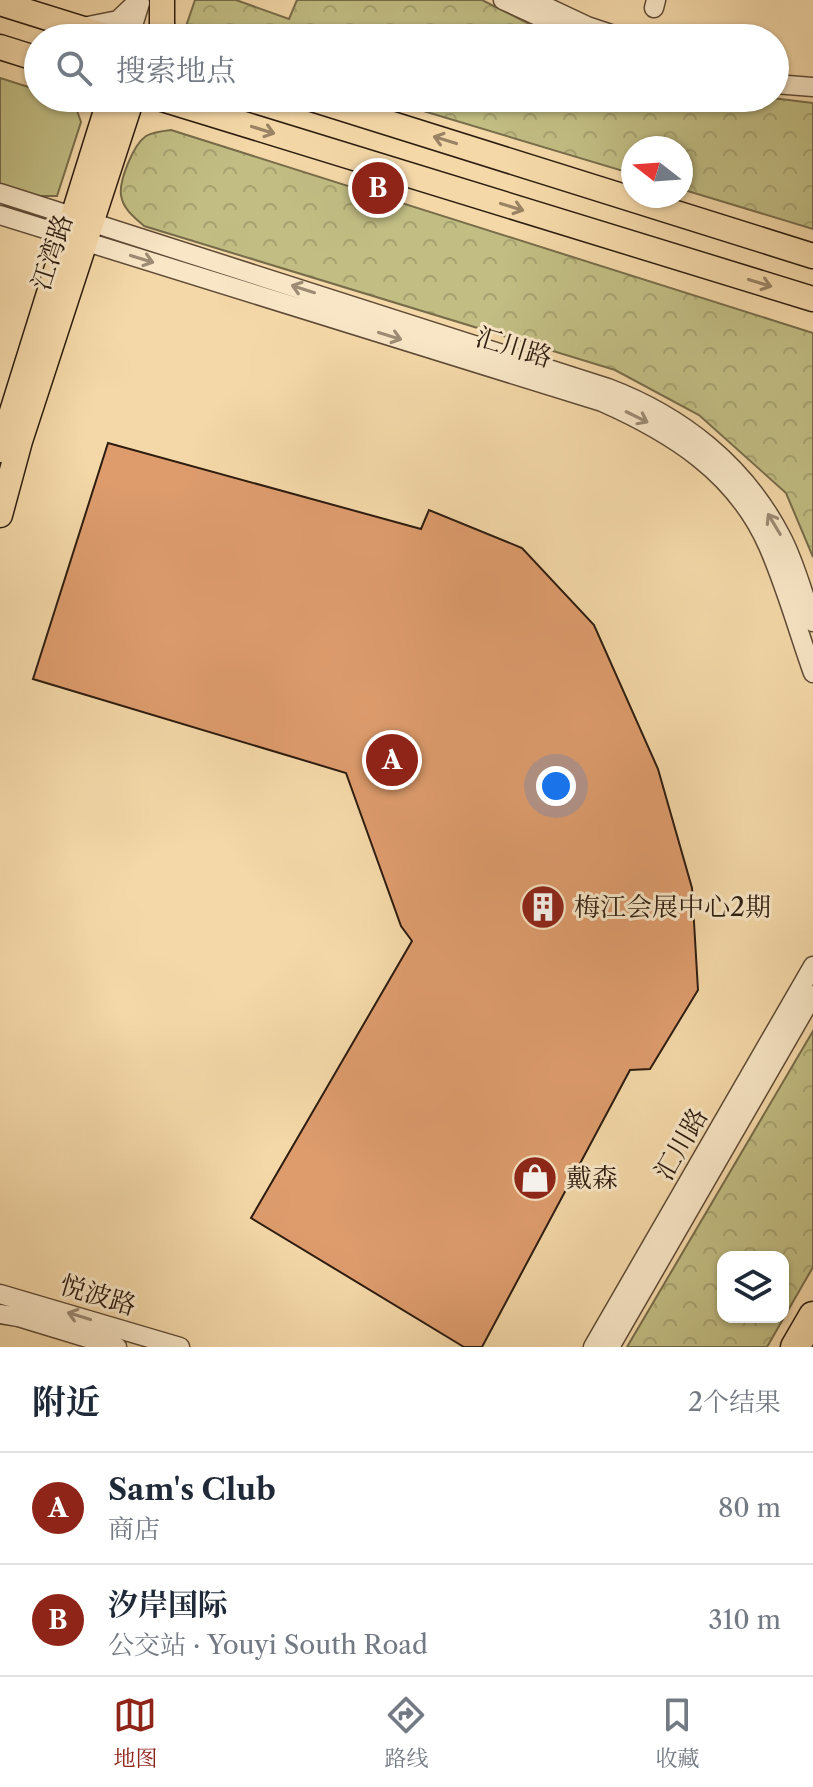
<!DOCTYPE html>
<html lang="zh">
<meta charset="utf-8">
<style>
:root{--surface:#fff;--page:#f2f2f3;--text:#1f2937;--muted:#747a83;--line:#e0e1e3;--accent:#8f2418}
body{margin:0;font-family:"Libre Caslon Text","Noto Serif SC",serif;background:var(--page);color:var(--text)}
.controls{position:absolute;right:24px;bottom:24px;display:grid;overflow:hidden;border-radius:16px;box-shadow:0 2px 6px #0004}
.controls button{width:72px;height:72px;display:grid;place-items:center;padding:0;border:0;border-bottom:2px solid var(--line);background:var(--surface);color:var(--text);font:40px sans-serif}
.compass{position:absolute;left:621px;top:136px;width:72px;height:72px;border-radius:50%;background:var(--surface);box-shadow:0 2px 6px #0004;rotate:287deg}
.you{position:absolute;left:556px;top:786px;width:28px;height:28px;margin:-20px;border:6px solid #fff;border-radius:50%;background:#1a73e8;box-shadow:0 0 0 12px #1a73e833}
.badge{display:grid;place-items:center;width:52px;height:52px;border-radius:50%;background:var(--accent);color:#fff;font-size:26px;font-weight:700}
.pin{position:absolute;translate:-50% -50%;border:4px solid #fff;box-shadow:0 2px 8px #0006}
.list{margin:0;padding:0;list-style:none}
h2{display:flex;justify-content:space-between;align-items:center;height:104px;margin:0;padding:0 32px;font-size:34px}
h2 small{font-size:26px;font-weight:400;color:var(--muted)}
.list li{display:grid;grid-template-columns:52px 1fr auto;gap:24px;align-items:center;box-sizing:border-box;height:112px;padding:0 32px;border-top:2px solid var(--line)}
.list b{display:block;font-size:30px;white-space:nowrap}
.list p{margin:0;font-size:26px;white-space:nowrap;color:var(--muted)}
.list em{font-size:26px;font-style:normal;color:var(--muted)}
.icon{flex:none;width:44px;height:44px;fill:none;stroke:currentColor;stroke-width:2;stroke-linecap:round;stroke-linejoin:round}
.map{position:relative;flex:none;width:813px;height:1347px;overflow:hidden}
.search{position:absolute;background:var(--surface);box-shadow:0 2px 6px #0004;left:24px;right:24px;top:24px;height:88px;display:flex;align-items:center;gap:20px;box-sizing:border-box;padding:0 28px;border-radius:44px;color:var(--muted);font-size:30px}
.sheet{height:328px;background:var(--surface)}
nav{display:flex;justify-content:space-around;align-items:center;box-sizing:border-box;height:112px;border-top:2px solid var(--line);background:var(--surface);font-size:22px;color:var(--muted)}
nav a{display:grid;justify-items:center;gap:4px}
nav .on{color:var(--accent)}
.map>svg:first-child{display:block}
.grass{fill:#c1bd83;stroke:#776c4a;stroke-width:2}
.forest{fill:url(#forest-crowns);stroke:#776c4a;stroke-width:2;fill-rule:evenodd}
.building{fill:#de9c6d;stroke:#2d1c10;stroke-width:2}
.lines{fill:none;stroke-linecap:round;stroke-linejoin:round}
.minor-casing{stroke:#5f4b36;stroke-width:21}
.major-casing{stroke:#2d1c10;stroke-width:27}
.highway-casing{stroke:#2d1c10;stroke-width:31}
.minor{stroke:#f8e6c6;stroke-width:18}
.major{stroke:#f4d8a8;stroke-width:24}
.highway{stroke:#f4d8a8;stroke-width:28}
.oneway{stroke:#9a8364}
.oneway2{stroke:#9d8b74}
.labels{text-anchor:middle;stroke-width:6;stroke-linejoin:round;paint-order:stroke}
.street-label{font-size:26px;fill:#2d1c10;stroke:#f8e6c6}
.poi-label{font-size:26px;fill:#2d1c10;stroke:#f8e6c6;text-anchor:start}
</style>
<div class="map">
<svg width="813" height="1347" viewBox="0 0 813 1347">
<defs>
<pattern id="forest-crowns" width="20" height="18" patternUnits="userSpaceOnUse" patternTransform="scale(2)"><rect width="20" height="18" fill="#c1bd83"/><path d="M2 6a3 3 0 1 1 6 0M12 15a3 3 0 1 1 6 0" fill="none" stroke="#a6a270"/></pattern>
</defs>
<rect width="100%" height="100%" fill="#f4d8a8"/>
<filter id="stains"><feTurbulence type="fractalNoise" baseFrequency=".0025" numOctaves="4"/><feColorMatrix values="0 0 0 0 .2 0 0 0 0 .09 0 0 0 0 .02 0 0 0 .5 -.17"/></filter>
<radialGradient id="worn" r=".72"><stop offset=".6" stop-color="#630" stop-opacity="0"/><stop offset="1" stop-color="#630" stop-opacity=".3"/></radialGradient>
<path class="grass" d="M0,78l38,12v8h24l13,7 6,17 -24,74h-23l-34,-10z"/>
<path class="forest" d="M195,0h41l53,19 8,-19h185l75,38h-368l-6,-3z
M380,98h392l41,5v126l-132,-40v-41h-48v26z
M171,130l642,203v224l-27,-64 -87,-78 -84,-45 -471,-144c-10,-9 -21,-17 -23,-31 -2,-14 12,-50 25,-59 7,-4 16,-5 25,-6z
M813,1031v236l-46,80h-140zM723,1257h60v60h-60z"/>
<path class="building" d="M108,443l313,86 8,-19 93,38 72,77 64,144 34,119 6,102 -48,79 -20,1 -148,277h-18l-213,-129 161,-277 -11,-15 -55,-153 -313,-94z"/>
<g class="lines">
<g class="minor-casing">
<path id="minor" d="M503,0l74,34
M532,0l55,26 36,12
M654,8l2,-8
M83,27l35,-7 21,-20
M129,38l11,-35
M775,84l38,3
M0,193l608,195c74,28 136,77 173,148 14,26 22,58 32,86
M0,215l602,187c70,31 134,71 166,144 18,41 30,85 45,127
M0,1294l180,53
M0,1314l18,3 99,30
M593,1347l220,-381
M610,1347l203,-352"/>
</g>
<g class="major-casing">
<path id="major" d="M162,0v25l4,13
M0,3l112,35
M0,47l38,12
M159,98l654,201
M309,98l504,158
M0,450l110,-352
M0,515l20,-74 112,-343"/>
</g>
<g class="highway-casing">
<path id="highway" d="M795,1347l18,-31"/>
</g>
<use href="#minor" class="minor"/>
<use href="#major" class="major"/>
<use href="#highway" class="highway"/>
</g>
<defs><path id="oneway-shaft" d="M-6 0H5M1.5-3L5.5 0L1.5 3" fill="none" stroke-width="1.6" stroke-linecap="round" stroke-linejoin="round" transform="scale(2)"/></defs>
<g class="oneway">
<use href="#oneway-shaft" transform="translate(263 130) rotate(17)"/>
<use href="#oneway-shaft" transform="translate(445 140) rotate(-163)"/>
<use href="#oneway-shaft" transform="translate(512 207) rotate(17)"/>
<use href="#oneway-shaft" transform="translate(760 283) rotate(17)"/>
</g>
<g class="oneway2">
<use href="#oneway-shaft" transform="translate(142 259) rotate(17)"/>
<use href="#oneway-shaft" transform="translate(303 289) rotate(-162)"/>
<use href="#oneway-shaft" transform="translate(390 336) rotate(17)"/>
<use href="#oneway-shaft" transform="translate(637 417) rotate(26)"/>
<use href="#oneway-shaft" transform="translate(774 524) rotate(-121)"/>
<use href="#oneway-shaft" transform="translate(79 1316) rotate(-163)"/>
</g>
<defs>
<g id="building-disc" transform="scale(2.3)"><circle r="9.5" fill="#8f2418" stroke="#f8e6c6"/><path d="M-4-6H4V6H1V3H-1V6H-4ZM-2.5-4.3h1.7v1.8h-1.7ZM.8-4.3h1.7v1.8H.8ZM-2.5-1h1.7V.8h-1.7ZM.8-1h1.7V.8H.8Z" fill="#fff"/></g>
<g id="shop-disc" transform="scale(2.3)"><circle r="9.5" fill="#8f2418" stroke="#f8e6c6"/><path d="M-5-2.5h2.3a2.7 3.5 0 0 1 5.4 0H5L5.5 6h-11ZM-1.5-2.5h3a1.5 2.3 0 0 0-3 0Z" fill="#fff"/></g>
</defs>
<g fill-rule="evenodd">
<use href="#building-disc" x="543" y="907"/>
<use href="#shop-disc" x="535" y="1178"/>
</g>
<g class="labels">
<g class="street-label">
<text transform="translate(52 252) rotate(-72)" y="9">江湾路</text>
<text transform="translate(514 347) rotate(17)" y="9">汇川路</text>
<text transform="translate(681 1144) rotate(-60)" y="9">汇川路</text>
<text transform="translate(98 1295) rotate(17)" y="9">悦波路</text>
</g>
<g class="poi-label">
<text x="574" y="916">梅江会展中心2期</text>
<text x="566" y="1187">戴森</text>
</g>
</g>
<rect width="100%" height="100%" filter="url(#stains)"/>
<rect width="100%" height="100%" fill="url(#worn)"/>
</svg>
<div class="controls">
<button><svg class="icon" aria-label="layers" viewBox="0 0 24 24"><path d="M12 4l9 5-9 5-9-5zM3 14l9 5 9-5"/></svg></button>
</div>
<svg class="compass" viewBox="-18 -18 36 36"><path d="M0-13l5 13h-10z" fill="#e53935"/><path d="M0 13l5-13h-10z" fill="#747a83"/></svg>
<div class="you"></div>
<div class="pin badge" style="left:392px;top:760px">A</div>
<div class="pin badge" style="left:378px;top:188px">B</div>
<div class="search"><svg class="icon" aria-label="search" viewBox="0 0 24 24"><circle cx="10" cy="10" r="6"/><path d="M15 15l6 6"/></svg>搜索地点</div>
</div>
<section class="sheet">
<h2>附近<small>2个结果</small></h2>
<ul class="list">
<li><span class="badge">A</span><div><b>Sam's Club</b><p>商店</p></div><em>80 m</em></li>
<li><span class="badge">B</span><div><b>汐岸国际</b><p>公交站 · Youyi South Road</p></div><em>310 m</em></li>
</ul>
</section>
<nav>
<a class="on"><svg class="icon" aria-label="map" viewBox="0 0 24 24"><path d="M3 6l6-2 6 2 6-2v14l-6 2-6-2-6 2zM9 4v14M15 6v14"/></svg>地图</a>
<a><svg class="icon" aria-label="directions" viewBox="0 0 24 24"><path d="M12 3l9 9-9 9-9-9zM9 14v-3h6M13 9l2 2-2 2"/></svg>路线</a>
<a><svg class="icon" aria-label="saved" viewBox="0 0 24 24"><path d="M7 4h10v16l-5-4-5 4z"/></svg>收藏</a>
</nav>
